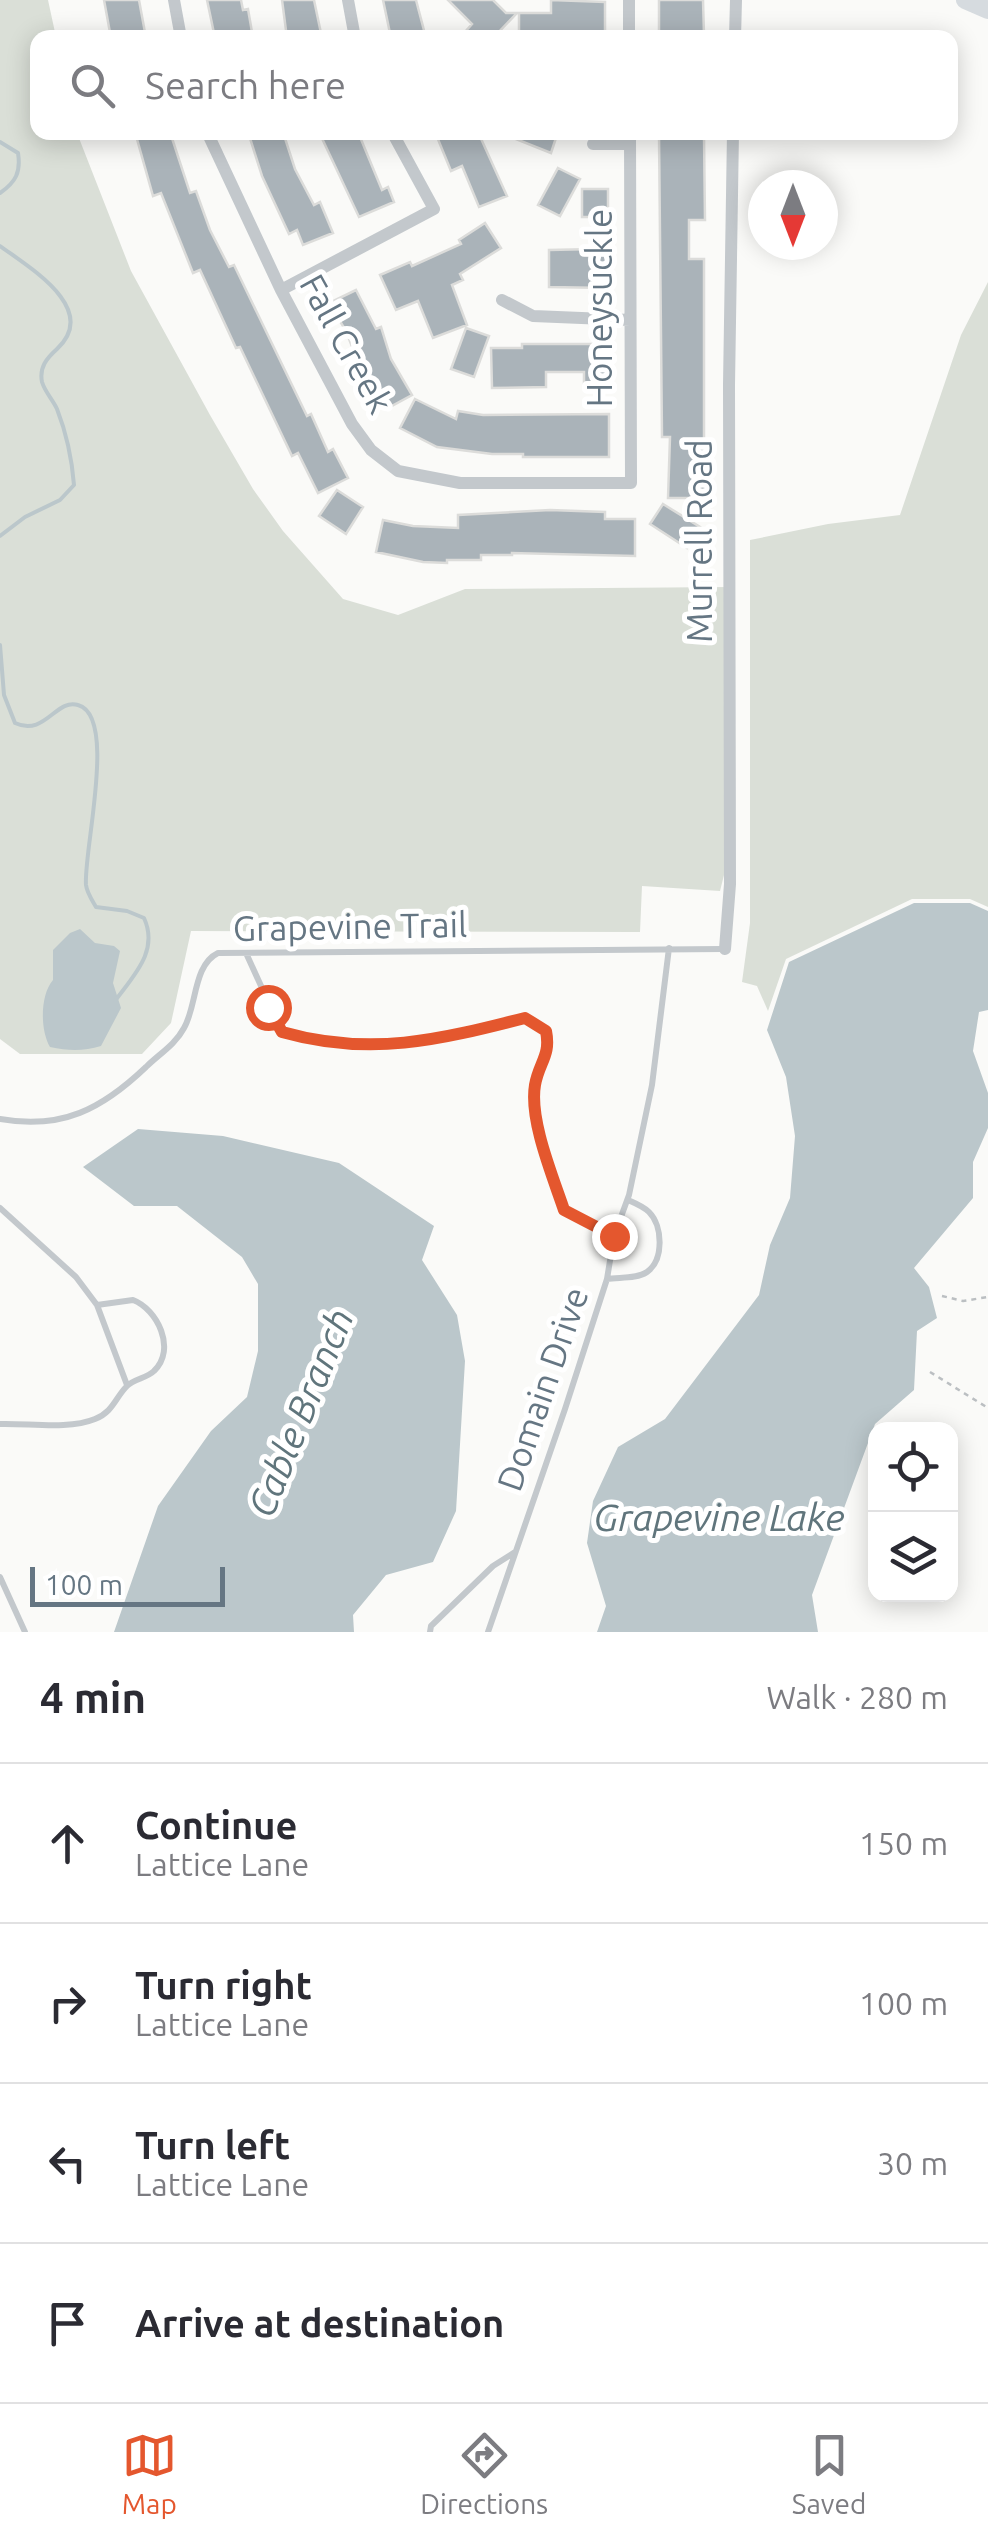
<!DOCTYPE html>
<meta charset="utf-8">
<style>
:root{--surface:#fff;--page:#f2f2f3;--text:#2b2b33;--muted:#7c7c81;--line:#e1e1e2;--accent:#e4572e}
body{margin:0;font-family:Ubuntu,sans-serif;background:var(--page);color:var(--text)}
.controls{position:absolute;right:30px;bottom:30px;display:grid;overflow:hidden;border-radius:20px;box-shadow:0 5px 25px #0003}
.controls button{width:90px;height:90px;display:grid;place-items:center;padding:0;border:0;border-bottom:2px solid var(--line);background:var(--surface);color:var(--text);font:50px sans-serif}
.compass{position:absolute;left:748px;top:170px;width:90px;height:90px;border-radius:50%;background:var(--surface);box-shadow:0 5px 25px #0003;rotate:180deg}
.scale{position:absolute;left:30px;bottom:25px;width:195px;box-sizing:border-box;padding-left:10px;border:5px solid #657683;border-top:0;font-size:28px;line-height:35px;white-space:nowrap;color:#657683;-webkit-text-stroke:8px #fff;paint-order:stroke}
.stop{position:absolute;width:30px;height:30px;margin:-22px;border:8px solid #e4572e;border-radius:50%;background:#fff}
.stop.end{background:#e4572e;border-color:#fff;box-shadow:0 2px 10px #0008}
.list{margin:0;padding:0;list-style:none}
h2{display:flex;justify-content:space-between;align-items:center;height:130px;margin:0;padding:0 40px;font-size:42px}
h2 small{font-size:32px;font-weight:400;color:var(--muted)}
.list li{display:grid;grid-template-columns:65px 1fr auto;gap:30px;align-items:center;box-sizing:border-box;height:160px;padding:0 40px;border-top:2px solid var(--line)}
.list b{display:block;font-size:38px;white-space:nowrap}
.list p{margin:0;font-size:32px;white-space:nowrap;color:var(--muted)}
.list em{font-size:32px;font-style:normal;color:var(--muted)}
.icon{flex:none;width:55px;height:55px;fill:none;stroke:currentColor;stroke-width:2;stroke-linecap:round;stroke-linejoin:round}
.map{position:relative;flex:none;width:988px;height:1632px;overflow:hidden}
.search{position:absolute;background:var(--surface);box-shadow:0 5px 25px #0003;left:30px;right:30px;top:30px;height:110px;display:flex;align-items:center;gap:25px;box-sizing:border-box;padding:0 35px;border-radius:20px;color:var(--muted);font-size:38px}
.sheet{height:770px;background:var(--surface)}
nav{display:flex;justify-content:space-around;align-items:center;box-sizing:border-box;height:140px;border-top:2px solid var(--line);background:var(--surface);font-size:28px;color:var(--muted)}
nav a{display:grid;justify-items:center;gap:5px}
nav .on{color:var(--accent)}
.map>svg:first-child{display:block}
.green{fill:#dadfd7}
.water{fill:#bbc7cb}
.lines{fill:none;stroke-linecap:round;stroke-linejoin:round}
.stream{stroke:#bbc7cb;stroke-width:4}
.building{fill:#aab3b9;stroke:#dcdcda;stroke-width:2.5}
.path{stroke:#bbbfc2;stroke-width:2.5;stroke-dasharray:5 5;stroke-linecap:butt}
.service{stroke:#c3c8cc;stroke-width:6}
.minor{stroke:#c3c8cc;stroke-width:12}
.secondary{stroke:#d6dbdf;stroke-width:18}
.route{stroke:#e4572e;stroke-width:12}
.labels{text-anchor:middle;stroke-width:10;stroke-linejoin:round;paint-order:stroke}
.street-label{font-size:35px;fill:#657683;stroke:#fff}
.water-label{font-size:38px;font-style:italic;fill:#60757c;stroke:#fff}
</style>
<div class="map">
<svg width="988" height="1632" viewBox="0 0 988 1632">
<rect width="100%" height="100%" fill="#fafaf8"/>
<path class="green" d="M0,0h48l8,37 -18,1v94l39,1 54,138 79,144 43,74 30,42 60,68 55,16 67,-26 265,-2 -6,288 -4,16 -78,-5 -2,46 -449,-1 -20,92 -29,31h-122l-20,-15z
M988,282v625l-18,-8h-58l-126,60 -18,52 -11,-25 -15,-4 8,-59v-383l78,-16 72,-9 61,-180z"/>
<path class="water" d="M914,903h56l18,8v99l-9,2 -6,39 15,42v35l-15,34v36l-59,70 15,19 8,31 -20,13 -3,59 -39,34 -63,171 6,37h-221l9,-26 -19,-63 6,-42 25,-54 47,-28 94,-124 11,-50 20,-47 5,-62 -9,-59 -19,-47 22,-68z
M80,929l15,14 19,3 6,5 -7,32 8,25 -20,38c-17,5 -32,5 -51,1 -10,-17 -10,-52 3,-67v-30l17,-17z
M138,1129l85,7 116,27 95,63 -12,34 35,55 8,46 -9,150 -23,51 -47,13 -33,40 1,17h-240l44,-126 53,-75 36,-34 11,-46v-67l-16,-27 -65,-51h-43l-51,-39z"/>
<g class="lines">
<path class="stream" d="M0,142l18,11c3,19 -2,29 -18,40
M0,246c30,22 100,63 57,103 -10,9 -18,18 -15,33 3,10 11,18 15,27 9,23 15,51 17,76l-14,15 -35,17 -25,19
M0,645l4,50 11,28c30,14 41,-25 63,-18 40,11 5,147 8,180 1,8 6,15 10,22l31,4 17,7c15,33 -10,57 -29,83"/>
</g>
<path class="building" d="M104,0h35l7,38h-35z
M207,0h34l2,10 5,-1 5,29h-38z
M282,0h32l8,38h-35z
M383,0h33l10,38h-35z
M448,0h45l13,13h11l-24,25h-22l-6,-6 7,-8z
M551,0l54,2v36h-86v-25h32z
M659,0h44l1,35h-45z
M135,132h35l20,61 6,-2 14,39 19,37 5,-2 73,151 4,-2 17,38 5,-3 15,29 -30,15 -20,-40 -6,3 -52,-109 -4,1 -36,-78 -7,3 -32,-80 -8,3z
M248,132h35l12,37 19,36 6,-3 13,31 -30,12 -6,-15 -8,4 -27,-58z
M319,132h39l24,58 6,-3 6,15 -35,15z
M435,132h43l29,64 -28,11 -17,-41 -11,5z
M498,132h60l-7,21z
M659,135h45l1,85h-16v39h15v214h4v25h-40l2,-61h-8z
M558,168l22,11 -20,37 -22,-11z
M582,189h26v28h-26z
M485,223l16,25 -41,26 3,6 -11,5 15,40 -34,13 -15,-37 -22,9 -16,-35 30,-13 2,4 49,-22 -2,-4z
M595,249v5h12v34l-58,-1v-37z
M356,290l20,39 5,-2 10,32 21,36 -24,13 -23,-39 -4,1 -15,-39 -17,-28z
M466,328l23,8 -15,41 -23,-8z
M522,344h86v40h-24v-12h-38v15l-54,1 -1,-40h31z
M415,399l41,20 2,-8 25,4 126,-1v43h-86v-3h-31l-55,-7 -37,-19z
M337,490l26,17 -17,27 -27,-18z
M663,504l37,23 -13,21 -37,-24z
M550,510l55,2v7h30v37l-123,-3v2h-31v5h-34v3l-24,-1 -47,-10 7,-32 30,6 45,2v-13z"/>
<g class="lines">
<path class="path" d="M942,1296l21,5 25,-4
M930,1372l58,36"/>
<path class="service" d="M246,953l36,79c87,25 158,8 243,-14l21,13c4,25 -7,31 -11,54 -6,35 18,92 29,126l50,25
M0,1119c62,11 102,-10 146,-52 13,-13 29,-22 38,-39 13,-22 9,-63 34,-75l505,-4
M0,1208l76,69 21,28 30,80
M607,1279c12,-2 30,0 40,-7 17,-12 16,-46 2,-60 -5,-5 -14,-9 -21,-12
M0,1424c29,-1 68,6 95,-5 18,-7 20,-21 32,-33 7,-7 20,-8 27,-15 23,-22 3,-62 -21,-71l-36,5
M0,1577l25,55
M430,1632l1,-6 62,-60 22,-14
M488,1632l77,-223 42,-130 7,-43 15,-41 23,-110 17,-137"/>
<path class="minor" d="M174,0l7,38
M348,0l7,38
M629,0v38
M735,38l1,-38
M207,132l74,158 71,134 19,26 27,21 62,12h171l-1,-351
M593,144h37
M281,290l153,-81 -42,-77
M502,300l31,16 97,4
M725,949l5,-65 -1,-499 4,-253"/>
<path class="secondary" d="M965,0l23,10"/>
</g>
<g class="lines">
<path class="route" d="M268,1007l14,25c88,25 157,8 243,-14l21,13c5,25 -7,31 -11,54 -6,35 18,92 29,125l50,26"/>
</g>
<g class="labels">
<g class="street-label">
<text transform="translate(600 308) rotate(-90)" y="12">Honeysuckle</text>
<text transform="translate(346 344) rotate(61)" y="12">Fall Creek</text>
<text transform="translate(700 541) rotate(-90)" y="12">Murrell Road</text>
<text transform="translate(350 927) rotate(-1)" y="12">Grapevine Trail</text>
<text transform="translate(543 1389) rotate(-71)" y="12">Domain Drive</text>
</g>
<g class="water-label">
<text transform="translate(301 1413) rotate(-68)" y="13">Cable Branch</text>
<text x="719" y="1531">Grapevine Lake</text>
</g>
</g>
</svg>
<div class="controls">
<button><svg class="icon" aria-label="locate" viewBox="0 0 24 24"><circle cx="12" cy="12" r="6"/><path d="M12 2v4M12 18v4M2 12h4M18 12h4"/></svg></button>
<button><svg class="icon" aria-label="layers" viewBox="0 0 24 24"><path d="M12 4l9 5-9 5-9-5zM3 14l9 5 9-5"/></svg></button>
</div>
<svg class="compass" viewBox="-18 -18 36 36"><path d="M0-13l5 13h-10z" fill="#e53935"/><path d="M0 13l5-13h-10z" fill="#7c7c81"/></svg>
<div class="scale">100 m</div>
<div class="stop" style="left:268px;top:1007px"></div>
<div class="stop end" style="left:614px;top:1236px"></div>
<div class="search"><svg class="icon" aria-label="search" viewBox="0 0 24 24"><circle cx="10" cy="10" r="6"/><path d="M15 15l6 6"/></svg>Search here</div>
</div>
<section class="sheet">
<h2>4 min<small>Walk · 280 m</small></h2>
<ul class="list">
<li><svg class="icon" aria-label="ahead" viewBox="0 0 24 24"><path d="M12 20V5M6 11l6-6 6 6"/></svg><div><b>Continue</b><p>Lattice Lane</p></div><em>150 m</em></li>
<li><svg class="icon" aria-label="right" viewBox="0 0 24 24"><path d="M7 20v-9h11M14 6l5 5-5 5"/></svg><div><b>Turn right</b><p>Lattice Lane</p></div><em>100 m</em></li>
<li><svg class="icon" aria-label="left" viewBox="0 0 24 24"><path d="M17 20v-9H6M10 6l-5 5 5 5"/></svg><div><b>Turn left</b><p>Lattice Lane</p></div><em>30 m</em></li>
<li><svg class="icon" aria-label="arrive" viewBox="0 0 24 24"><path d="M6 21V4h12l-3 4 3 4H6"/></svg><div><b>Arrive at destination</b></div></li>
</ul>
</section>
<nav>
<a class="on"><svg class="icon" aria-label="map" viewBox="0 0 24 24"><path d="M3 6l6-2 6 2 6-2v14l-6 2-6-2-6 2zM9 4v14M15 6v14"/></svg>Map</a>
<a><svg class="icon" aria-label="directions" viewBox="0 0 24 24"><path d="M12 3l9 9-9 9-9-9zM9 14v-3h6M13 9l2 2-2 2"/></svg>Directions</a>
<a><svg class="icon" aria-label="saved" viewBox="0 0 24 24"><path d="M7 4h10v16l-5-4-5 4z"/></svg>Saved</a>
</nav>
